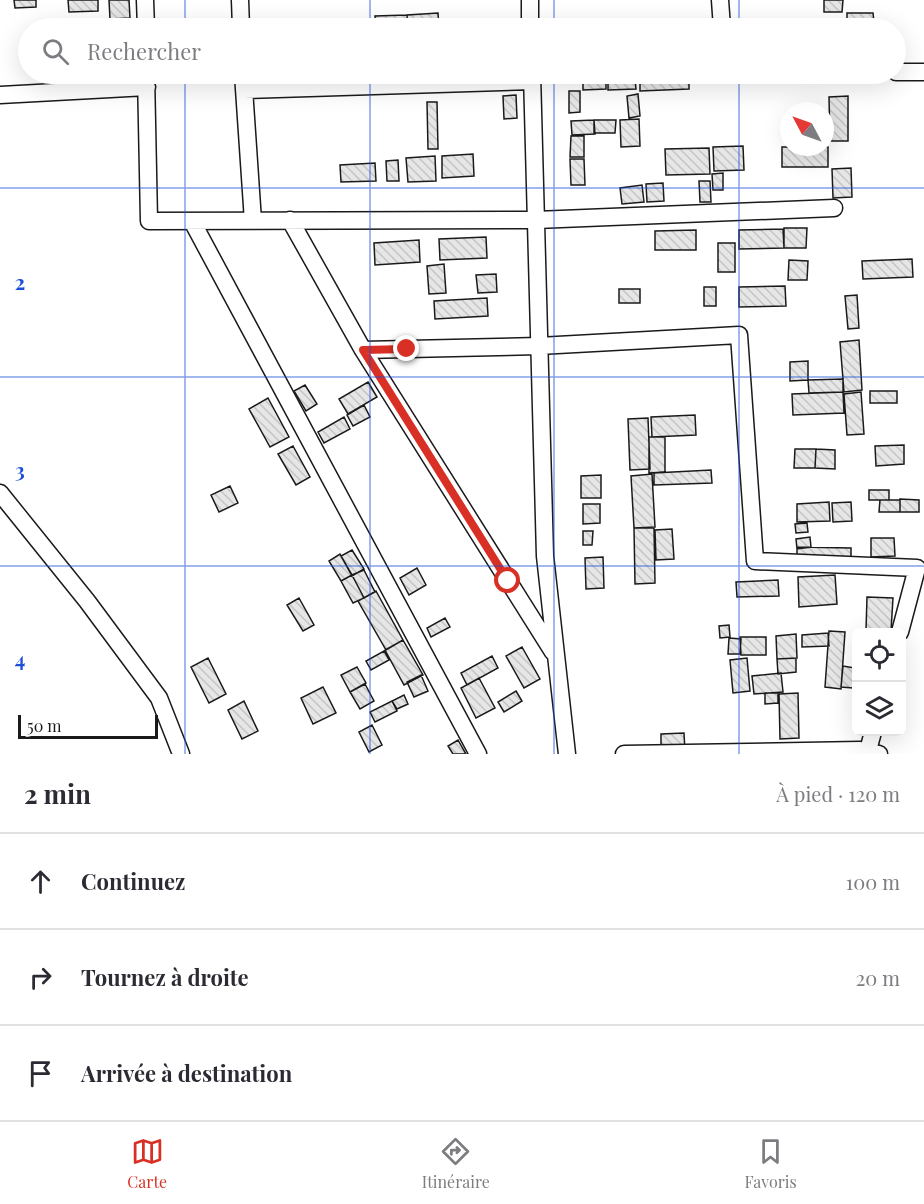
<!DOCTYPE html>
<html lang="fr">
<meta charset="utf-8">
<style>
:root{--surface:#fff;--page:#f7f7f7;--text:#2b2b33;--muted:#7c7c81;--line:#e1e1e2;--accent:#d93025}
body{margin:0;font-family:"Playfair Display",serif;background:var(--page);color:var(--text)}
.controls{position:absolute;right:18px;bottom:18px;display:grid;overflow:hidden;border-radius:9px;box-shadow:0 6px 24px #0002}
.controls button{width:54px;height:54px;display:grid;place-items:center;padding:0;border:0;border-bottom:2px solid var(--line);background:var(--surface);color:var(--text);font:30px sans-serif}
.compass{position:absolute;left:780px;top:102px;width:54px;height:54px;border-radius:50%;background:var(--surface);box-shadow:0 6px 24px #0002;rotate:311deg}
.scale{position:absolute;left:18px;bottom:15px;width:140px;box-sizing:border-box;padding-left:6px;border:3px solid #1a1a1a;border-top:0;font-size:16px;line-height:21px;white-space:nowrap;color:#1a1a1a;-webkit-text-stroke:4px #fff;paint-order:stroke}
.stop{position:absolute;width:18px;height:18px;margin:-14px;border:4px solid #d93025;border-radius:50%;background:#fff}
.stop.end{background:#d93025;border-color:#fff;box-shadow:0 2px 6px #0008}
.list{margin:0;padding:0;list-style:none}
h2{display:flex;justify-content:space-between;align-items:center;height:78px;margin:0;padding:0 24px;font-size:26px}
h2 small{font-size:20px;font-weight:400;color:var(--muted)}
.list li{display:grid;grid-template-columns:39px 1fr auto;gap:18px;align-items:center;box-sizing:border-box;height:96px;padding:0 24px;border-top:2px solid var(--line)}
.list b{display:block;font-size:22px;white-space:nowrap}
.list em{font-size:20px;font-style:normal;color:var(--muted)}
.icon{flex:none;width:33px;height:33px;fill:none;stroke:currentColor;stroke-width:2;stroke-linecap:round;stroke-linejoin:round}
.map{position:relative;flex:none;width:924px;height:754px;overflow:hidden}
.search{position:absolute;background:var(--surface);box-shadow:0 6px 24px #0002;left:18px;right:18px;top:18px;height:66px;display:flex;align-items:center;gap:15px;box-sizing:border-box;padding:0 21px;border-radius:33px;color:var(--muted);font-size:22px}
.sheet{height:366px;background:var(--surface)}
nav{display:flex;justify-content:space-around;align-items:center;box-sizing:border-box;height:84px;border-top:2px solid var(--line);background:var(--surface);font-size:16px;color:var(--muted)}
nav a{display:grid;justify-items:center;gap:3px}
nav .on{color:var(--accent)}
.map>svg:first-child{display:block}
.building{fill:url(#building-back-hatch);stroke:#1a1a1a;stroke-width:1.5}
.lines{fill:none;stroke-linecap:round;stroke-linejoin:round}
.street-casing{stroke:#1a1a1a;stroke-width:19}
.street{stroke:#fff;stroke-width:16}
.route{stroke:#d93025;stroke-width:8}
.grid{fill:none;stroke:#1d4ed8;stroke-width:1.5;stroke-opacity:0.55}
.grid-label{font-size:20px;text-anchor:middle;font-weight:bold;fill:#1d4ed8;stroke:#fff;stroke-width:4.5;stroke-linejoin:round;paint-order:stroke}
</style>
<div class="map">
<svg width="924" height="754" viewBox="0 0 924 754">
<defs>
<pattern id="building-back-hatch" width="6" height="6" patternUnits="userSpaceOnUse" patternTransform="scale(1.5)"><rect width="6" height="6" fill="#e6e6e6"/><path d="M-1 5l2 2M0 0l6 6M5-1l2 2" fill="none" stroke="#c5c5c5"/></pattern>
</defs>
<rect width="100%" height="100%" fill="#fff"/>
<path class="building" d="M14,0h22v7l-21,1z
M68,0h30v11l-29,1z
M109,0h20l1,18 -20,1z
M824,0h19l-1,12h-18z
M438,13l1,14 -31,1 -1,-13z
M847,13h26l1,9 -27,1z
M407,15l1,13h-32l-1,-12z
M63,74h19v3h-19z
M689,76v13l-49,2v-13z
M606,78v11l-23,1v-11z
M635,78l1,11 -28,1v-11z
M569,91h11v21l-11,1z
M638,94l2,22 -11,2 -2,-22z
M516,95l1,23 -13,1 -1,-23z
M848,96v45h-18l-1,-44z
M427,102h10l1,47h-10z
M639,119l1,27 -19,1 -1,-27z
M594,120h22l-1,13h-21z
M594,120l1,14 -23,1 -1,-14z
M571,136h13v21h-14z
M743,146l1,24 -30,1 -1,-24z
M782,147h46v20h-46z
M709,148l1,26 -44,1 -1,-26z
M473,154l1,22 -32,2v-22z
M435,156l1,25 -28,1 -2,-24z
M570,159h14l1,26h-14z
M398,160l1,21h-12l-1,-20z
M375,163l1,18 -35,1 -1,-17z
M851,168l1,29 -19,1 -1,-29z
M723,173v17h-10l-1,-16z
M699,181h11l1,21h-11z
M663,183l1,18 -17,1 -1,-18z
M642,185l2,17 -22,2 -2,-16z
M784,228h23l-1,20h-22z
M783,229l1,19 -45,1v-19z
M696,230v20h-41v-19z
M486,237l1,21 -47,2 -1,-21z
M419,240l1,22 -45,3 -1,-22z
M718,243h17v29h-17z
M912,259l1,18 -50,2 -1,-18z
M789,260l19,1 -1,19h-19z
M444,264l2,29 -17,1 -2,-28z
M496,274l1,18 -19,1 -2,-18z
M785,286l1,20 -47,1v-20z
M704,287h12v19h-12z
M619,289h21v14h-21z
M857,295l2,33 -11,1 -3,-33z
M487,298l1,18 -53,3 -1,-18z
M859,340l3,50 -18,2 -4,-50z
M808,361v19l-18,1v-19z
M843,379v13l-34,1 -1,-13z
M368,382l9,15 -29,17 -9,-15z
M305,385l12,19 -11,7 -12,-20z
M870,391h27v12h-27z
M843,392l1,21 -51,2 -1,-21z
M861,392l3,42 -17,1 -3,-41z
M268,398l21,39 -19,10 -21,-38z
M364,405l6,12 -17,9 -6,-11z
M695,415l1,20 -44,2 -1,-20z
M344,417l6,12 -26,14 -6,-11z
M648,418l2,51 -20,1 -2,-51z
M649,437h16v35l-16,1z
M904,445v19l-28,2 -1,-20z
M293,446l17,31 -14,8 -18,-31z
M795,449h21l-1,19h-21z
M816,449l19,1v19l-20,-1z
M711,470l1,13 -58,2v-12z
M652,474l3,53 -21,1 -3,-52z
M601,475v23h-20v-22z
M230,486l8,17 -19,9 -8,-17z
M869,490h20v10h-20z
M900,499l19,1v12h-19z
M880,500h20v12h-21z
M829,502l1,19 -33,1v-18z
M851,502l1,19 -19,1 -1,-19z
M583,504h17v19l-17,1z
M807,523l1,9 -12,1 -1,-9z
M634,528h20l1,55 -20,1z
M672,529l2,30 -18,1 -1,-30z
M583,531h10l-1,14h-9z
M810,537l1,10 -14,2 -1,-10z
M871,538h23l1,18 -24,1z
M797,547l54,1v13l-54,-1z
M352,550l12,19 -12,7 -11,-20z
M340,554l12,21 -11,6 -12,-20z
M603,557l1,31 -18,1 -1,-31z
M417,568l9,17 -17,10 -9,-17z
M364,570l11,22 -11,6 -12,-23z
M352,575l12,23 -11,5 -12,-22z
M835,575l2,29 -38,3 -1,-30z
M778,580l1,16 -42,1 -1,-15z
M376,591l27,49 -17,10 -28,-49z
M867,597l26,1 -2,33 -25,-1z
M299,598l15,27 -11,6 -16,-26z
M445,618l5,9 -19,10 -4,-9z
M729,625l1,12 -10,1 -1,-12z
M829,631l16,1 -4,57 -16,-2z
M828,633l1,13 -27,1v-12z
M796,634l1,24 -20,1 -1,-23z
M740,637h26v18h-25z
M729,638l12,1 -1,15h-12z
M403,640l20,35 -19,10 -19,-35z
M522,647l18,32 -16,9 -18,-32z
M384,651l5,9 -18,10 -5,-9z
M492,656l6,12 -31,17 -6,-12z
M208,658l18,36 -17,9 -18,-36z
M747,658l3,33 -17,2 -3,-33z
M796,658v14l-18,2 -1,-15z
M843,666l12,2 -2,20 -12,-1z
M357,667l9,16 -16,9 -9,-17z
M781,673l2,19 -29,2 -2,-18z
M421,675l7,16 -14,6 -7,-15z
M479,678l16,30 -19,10 -15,-30z
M365,684l9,17 -14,8 -10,-17z
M323,687l13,26 -23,11 -12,-26z
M516,691l6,10 -18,11 -6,-10z
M765,693h13v10l-13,1z
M798,693l1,45 -19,1 -1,-45z
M404,695l4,9 -11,5 -5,-8z
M244,701l14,30 -16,8 -14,-29z
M392,701l5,10 -22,11 -5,-10z
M372,725l10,20 -13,7 -10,-20z
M684,733l1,19 -24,1v-19z
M458,740l8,14h-13l-5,-8z"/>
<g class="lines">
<g class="street-casing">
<path id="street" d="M145,0l1,28
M240,0l1,28
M530,0v28
M720,0l2,28
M896,72h28
M146,74l3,147 387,-1 298,-12
M243,74l10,147
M532,74l13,482 22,198
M775,74h54
M244,90l288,-9
M0,95l147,-8
M290,220l73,130 190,302
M193,223l285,531
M363,350l176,-4 200,-11 16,226 162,7 -17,64
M0,493l87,108 72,97 22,56
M624,754l236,-4 19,4
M867,754l6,-22"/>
</g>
<use href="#street" class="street"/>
</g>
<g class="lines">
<path class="route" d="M407,349l-44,1 145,231"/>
</g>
<path class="grid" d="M185,0v28M370,0v28M554,0v28M739,0v28M185,74v680M370,74v680M554,74v680M739,74v680M0,188h924M0,377h924M0,566h924"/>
<g class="grid-label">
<text x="20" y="290">2</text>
<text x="20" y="478">3</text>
<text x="20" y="667">4</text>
</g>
</svg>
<div class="controls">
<button><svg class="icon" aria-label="locate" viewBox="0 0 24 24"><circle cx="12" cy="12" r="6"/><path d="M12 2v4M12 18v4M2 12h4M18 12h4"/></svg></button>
<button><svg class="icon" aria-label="layers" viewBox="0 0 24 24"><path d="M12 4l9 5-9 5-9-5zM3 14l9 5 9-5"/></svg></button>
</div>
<svg class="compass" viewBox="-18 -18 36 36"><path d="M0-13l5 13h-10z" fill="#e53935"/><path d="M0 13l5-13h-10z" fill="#7c7c81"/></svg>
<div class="scale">50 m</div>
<div class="stop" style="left:508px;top:581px"></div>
<div class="stop end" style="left:407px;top:349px"></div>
<div class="search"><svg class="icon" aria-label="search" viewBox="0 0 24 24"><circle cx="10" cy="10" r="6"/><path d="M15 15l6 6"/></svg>Rechercher</div>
</div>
<section class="sheet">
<h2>2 min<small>À pied · 120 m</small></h2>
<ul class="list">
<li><svg class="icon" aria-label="ahead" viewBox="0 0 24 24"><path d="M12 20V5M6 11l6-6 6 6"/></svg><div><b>Continuez</b></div><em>100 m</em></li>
<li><svg class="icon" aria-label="right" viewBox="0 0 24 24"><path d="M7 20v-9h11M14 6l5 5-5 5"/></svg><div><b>Tournez à droite</b></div><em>20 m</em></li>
<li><svg class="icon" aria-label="arrive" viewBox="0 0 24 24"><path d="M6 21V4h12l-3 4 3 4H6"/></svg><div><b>Arrivée à destination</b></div></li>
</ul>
</section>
<nav>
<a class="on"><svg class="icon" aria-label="map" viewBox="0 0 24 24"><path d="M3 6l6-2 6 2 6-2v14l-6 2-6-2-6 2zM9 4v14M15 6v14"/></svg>Carte</a>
<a><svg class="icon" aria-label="directions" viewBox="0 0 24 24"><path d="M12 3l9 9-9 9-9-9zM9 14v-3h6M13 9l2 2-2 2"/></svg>Itinéraire</a>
<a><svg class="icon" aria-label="saved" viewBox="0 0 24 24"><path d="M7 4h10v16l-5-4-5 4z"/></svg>Favoris</a>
</nav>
